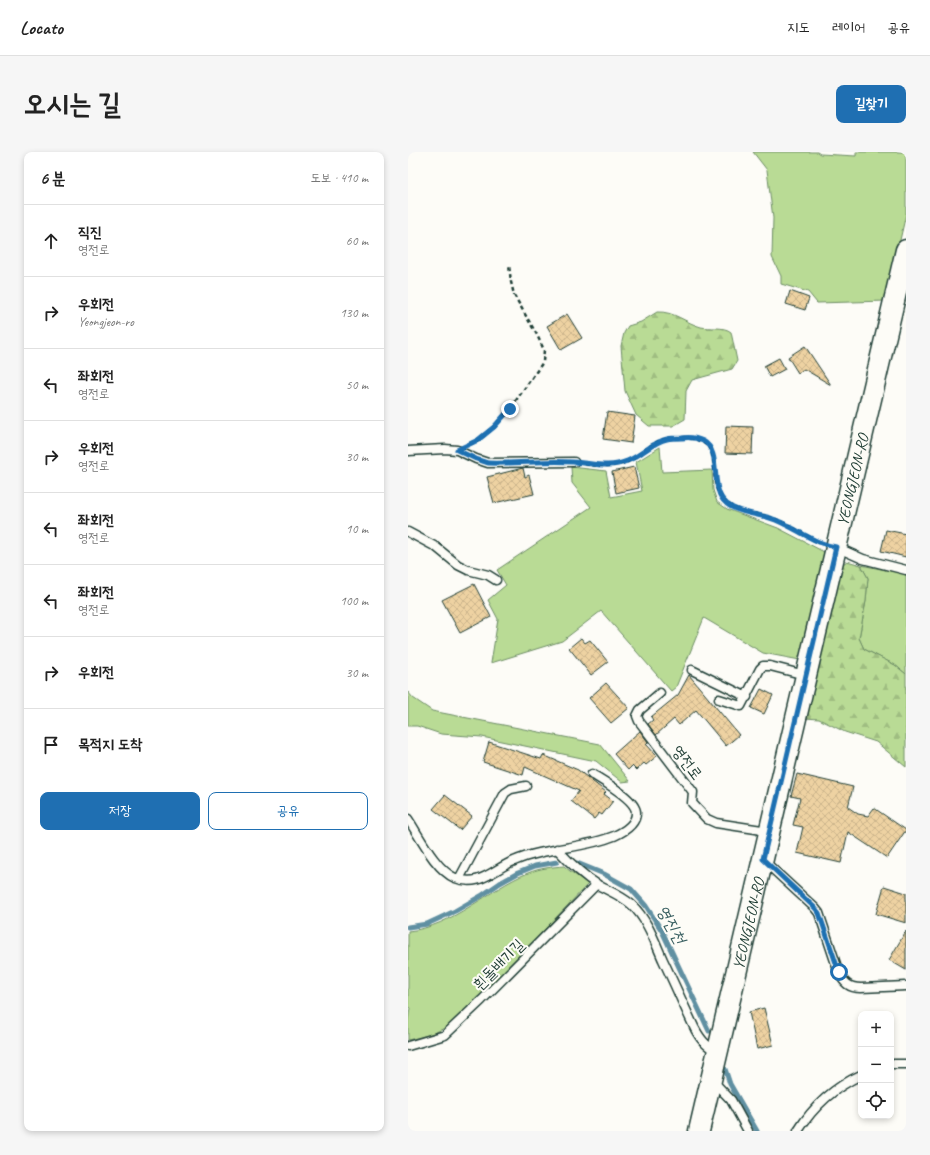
<!DOCTYPE html>
<html lang="ko">
<meta charset="utf-8">
<style>
:root{--surface:#fff;--page:#f6f6f6;--text:#222;--muted:#767676;--line:#e0e0e0;--accent:#1f6fb2}
body{margin:0;font-family:Caveat,"Poor Story",sans-serif;background:var(--page);color:var(--text)}
.controls{position:absolute;right:12px;bottom:12px;display:grid;overflow:hidden;border-radius:8px;box-shadow:0 2px 6px #0003}
.controls button{width:36px;height:36px;display:grid;place-items:center;padding:0;border:0;border-bottom:1px solid var(--line);background:var(--surface);color:var(--text);font:20px sans-serif}
.stop{position:absolute;width:12px;height:12px;margin:-9px;border:3px solid #1f6fb2;border-radius:50%;background:#fff}
.stop.end{background:#1f6fb2;border-color:#fff;box-shadow:0 1px 4px #0008}
.list{margin:0;padding:0;list-style:none}
h2{display:flex;justify-content:space-between;align-items:center;height:52px;margin:0;padding:0 16px;font-size:17px}
h2 small{font-size:13px;font-weight:400;color:var(--muted)}
.list li{display:grid;grid-template-columns:26px 1fr auto;gap:12px;align-items:center;box-sizing:border-box;height:72px;padding:0 16px;border-top:1px solid var(--line)}
.list b{display:block;font-size:15px;white-space:nowrap}
.list p{margin:0;font-size:13px;white-space:nowrap;color:var(--muted)}
.list em{font-size:13px;font-style:normal;color:var(--muted)}
.actions{display:flex;gap:8px;padding:12px 16px}
.actions a{flex:1;padding:9px 0;border:1px solid var(--accent);border-radius:8px;text-align:center;font-size:14px;color:var(--accent)}
.actions .main{background:var(--accent);color:#fff}
.icon{flex:none;width:22px;height:22px;fill:none;stroke:currentColor;stroke-width:2;stroke-linecap:round;stroke-linejoin:round}
.map{position:relative;flex:none;width:498px;height:979px;overflow:hidden;border-radius:8px}
header{display:flex;align-items:center;gap:24px;box-sizing:border-box;height:56px;padding:0 20px;background:var(--surface);border-bottom:1px solid var(--line)}
header strong{font-size:19px}
nav{display:flex;gap:22px;margin-inline-start:auto;font-size:14px}
.intro{display:flex;align-items:center;justify-content:space-between;box-sizing:border-box;height:96px;padding:0 24px}
h1{margin:0;font-size:28px}
.button{padding:10px 18px;border-radius:8px;background:var(--accent);color:#fff;font-size:14px;font-weight:700}
main{display:flex;gap:24px;padding:0 24px}
aside{flex:1;background:var(--surface);border-radius:8px;box-shadow:0 2px 6px #0003}
.map>svg:first-child{display:block}
.green{fill:#b9db95;stroke:#6c8c64}
.forest{fill:url(#forest-firs);stroke:#6c8c64}
.lines{fill:none;stroke-linecap:round;stroke-linejoin:round}
.stream{stroke:#6090a2;stroke-width:5}
.building{fill:url(#building-cross-hatch);stroke:#1f3d34}
.service-casing{stroke:#1f3d34;stroke-width:11}
.tertiary-casing{stroke:#1f3d34;stroke-width:23}
.path{stroke:#1f3d34;stroke-width:2.5;stroke-dasharray:4 3;stroke-linecap:butt}
.service{stroke:#fdfcf7;stroke-width:8}
.tertiary{stroke:#fdfcf7;stroke-width:20}
.route{stroke:#1f6fb2;stroke-width:5}
.labels{text-anchor:middle;stroke-width:4;stroke-linejoin:round;paint-order:stroke}
.street-label{font-size:16px;fill:#1f3d34;stroke:#fdfcf7}
.water-label{font-size:17px;font-style:italic;fill:#3a6062;stroke:#fdfcf7}
</style>
<header>
<strong>Locato</strong>
<nav><a>지도</a><a>레이어</a><a>공유</a></nav>
</header>
<div class="intro"><h1>오시는 길</h1><a class="button">길찾기</a></div>
<main>
<aside>
<h2>6 분<small>도보 · 410 m</small></h2>
<ul class="list">
<li><svg class="icon" aria-label="ahead" viewBox="0 0 24 24"><path d="M12 20V5M6 11l6-6 6 6"/></svg><div><b>직진</b><p>영전로</p></div><em>60 m</em></li>
<li><svg class="icon" aria-label="right" viewBox="0 0 24 24"><path d="M7 20v-9h11M14 6l5 5-5 5"/></svg><div><b>우회전</b><p>Yeongjeon-ro</p></div><em>130 m</em></li>
<li><svg class="icon" aria-label="left" viewBox="0 0 24 24"><path d="M17 20v-9H6M10 6l-5 5 5 5"/></svg><div><b>좌회전</b><p>영전로</p></div><em>50 m</em></li>
<li><svg class="icon" aria-label="right" viewBox="0 0 24 24"><path d="M7 20v-9h11M14 6l5 5-5 5"/></svg><div><b>우회전</b><p>영전로</p></div><em>30 m</em></li>
<li><svg class="icon" aria-label="left" viewBox="0 0 24 24"><path d="M17 20v-9H6M10 6l-5 5 5 5"/></svg><div><b>좌회전</b><p>영전로</p></div><em>10 m</em></li>
<li><svg class="icon" aria-label="left" viewBox="0 0 24 24"><path d="M17 20v-9H6M10 6l-5 5 5 5"/></svg><div><b>좌회전</b><p>영전로</p></div><em>100 m</em></li>
<li><svg class="icon" aria-label="right" viewBox="0 0 24 24"><path d="M7 20v-9h11M14 6l5 5-5 5"/></svg><div><b>우회전</b></div><em>30 m</em></li>
<li><svg class="icon" aria-label="arrive" viewBox="0 0 24 24"><path d="M6 21V4h12l-3 4 3 4H6"/></svg><div><b>목적지 도착</b></div></li>
</ul>
<div class="actions"><a class="main">저장</a><a>공유</a></div>
</aside>
<div class="map">
<svg width="498" height="979" viewBox="0 0 498 979">
<defs>
<pattern id="forest-firs" width="22" height="20" patternUnits="userSpaceOnUse"><rect width="22" height="20" fill="#b9db95"/><path d="M5 1l3.5 6h-7zM16 11l3.5 6h-7z" fill="#9fbd81"/></pattern>
<pattern id="building-cross-hatch" width="8" height="8" patternUnits="userSpaceOnUse"><rect width="8" height="8" fill="#eed2a2"/><path d="M0 0l8 8M0 8l8-8" fill="none" stroke="#ccb58c"/></pattern>
</defs>
<rect width="100%" height="100%" fill="#fdfcf7"/>
<filter id="ink" filterUnits="userSpaceOnUse"><feTurbulence type="fractalNoise" baseFrequency=".025" numOctaves="2"/><feDisplacementMap in="SourceGraphic" scale="8" xChannelSelector="R" yChannelSelector="G"/><feConvolveMatrix kernelMatrix="1 2 1 2 8 2 1 2 1" color-interpolation-filters="sRGB"/></filter>
<g filter="url(#ink)">
<path class="green" d="M345,0h64l3,2 36,2v-4h50v62l-20,87 -69,2 -9,-11 -27,-8v-8l-9,-19 1,-39 -6,-48z
M252,295l2,25 50,-2 1,20 4,12 10,7 51,19 48,25 -26,107 -37,-7 -59,-35 -28,69 -5,4 -70,-80 -39,30 -71,22 7,-44 -10,-19 18,-15 -9,-15 94,-63 -19,-24 -1,-16 35,4 5,26 31,-6 -6,-29z
M453,413l45,9v100l-11,-9 -31,-16 -5,-11 7,-37 2,-23z
M0,540l5,6 19,13 168,33 30,37 -8,1 -26,-21 -114,-24 -41,-3 -24,-8h-9z
M156,714l6,5 18,13 -58,61 -77,78c-15,10 -28,13 -45,17v-19l2,-13 -2,-2v-75c45,-4 80,-42 120,-58 12,-5 24,-6 36,-7z"/>
<path class="forest" d="M249,160c17,-1 29,11 44,15 9,2 23,-1 30,5l6,29 -5,8 -40,11 -6,11 -1,28 -12,7h-24l-13,-11 -11,-24 -4,-45 3,-13 4,-7 13,-4z
M439,409l14,4 7,13 -2,23 -7,37 5,11 31,16 11,9v93l-30,-25 -31,-10 -26,-13 -14,-1 35,-152z"/>
<g class="lines">
<path class="stream" d="M169,711l27,11 27,15 15,17 16,25 47,100
M0,775l19,-3 28,-13 26,-15 19,-13 18,-10 17,-7 22,-4
M317,917l5,15 27,47"/>
</g>
<path class="building" d="M382,139l19,7 -4,12 -19,-6z
M159,162l15,24 -21,12 -14,-24z
M397,194l26,39 -27,-16 -6,4 -10,-16z
M371,206l6,11 -15,8 -6,-11z
M199,260l28,4 -4,27 -28,-4z
M318,274l27,1 -1,27 -27,-1z
M226,315l5,21 -23,5 -4,-21z
M115,316l2,9 4,-2 5,19 -40,9 -7,-26z
M478,378l20,4v23l-25,-6z
M66,432l17,33 -31,16 -18,-33z
M173,486l4,5 5,-3 18,22 -17,13 -22,-27z
M281,523l50,60 -13,11 -30,-36 -17,15 -5,-6 -18,16 -8,-11 5,-4 -2,-3 27,-22z
M198,531l23,25 -18,15 -22,-25z
M353,537l12,6 -9,19 -13,-6z
M232,579l8,11 -2,2 11,12 -11,9 -2,-2 -8,7 -4,-4 -4,4 -14,-16z
M81,590l52,17 2,-4 35,15 28,22 -2,2 9,7 -11,14 -3,-2 -5,6 -23,-18 8,-10 -54,-24 -2,8 -40,-13z
M389,622l56,13 -5,20 10,7 10,2 6,-8 32,22 -19,28 -39,-26 -7,31 -44,-10 6,-26 -10,-2 7,-27 -9,-2z
M37,643l27,21 -12,14 -27,-21z
M476,734l22,7v30l-30,-9z
M498,779v39l-17,-10z
M356,856l9,37 -16,4 -8,-37z"/>
<g class="lines">
<g class="service-casing">
<path id="service" d="M0,299l37,-2 12,1 19,9 12,4 86,-1
M0,380l28,15 22,18 10,5 20,5 8,5
M428,395l27,12 43,11
M284,518l55,27
M252,541l-20,17 -3,6 2,5 54,71 -1,11 15,16 9,4 53,8
M311,547l22,7 19,-37 3,-3h7l35,9
M0,667c12,18 27,50 47,59 25,10 38,-9 59,-17 32,-14 68,-12 100,-25 9,-4 22,-11 22,-23 1,-13 -33,-32 -44,-39
M149,697c12,13 25,26 41,36 11,6 24,11 34,20 15,14 23,37 31,55 11,23 21,46 32,69 6,11 11,17 23,23
M356,709l51,47 4,5 20,60c5,10 10,15 22,15l45,-2
M51,727l46,-86 6,-4 15,-3
M0,894l37,-11 37,-35 115,-116
M483,912h15
M304,928l19,20 17,31
M390,979c15,-24 37,-44 63,-56"/>
</g>
<g class="tertiary-casing">
<g id="tertiary">
<path id="s1" d="M291,979l207,-881"/>
</g>
</g>
<path class="path" d="M62,292l8,-4 16,-13 16,-18 33,-47 1,-12 -7,-15 -23,-40 -3,-13 -2,-17
M177,312c14,2 28,3 42,-2 14,-6 24,-20 39,-23 4,-1 8,-1 12,-1 4,0 8,-1 12,0 38,6 15,40 32,60 12,16 33,14 50,20 17,6 32,17 48,25"/>
<use href="#service" class="service"/>
<use href="#tertiary" class="tertiary"/>
</g>
</g>
<g class="lines" filter="url(#ink)">
<path class="route" d="M102,257l-16,18 -16,13 -21,10 19,9 12,4c29,1 57,-3 85,-1 19,1 36,7 54,-1 14,-5 25,-19 40,-22 4,-1 10,-1 15,-1 6,-1 15,0 21,3 18,10 8,39 18,56 9,16 33,16 49,21 17,5 32,17 49,24 5,2 11,4 17,5l-73,312 52,49 4,5 20,59"/>
</g>
<g class="labels">
<g class="street-label">
<text dy="6" stroke="none"><textPath href="#s1" startOffset="669">YEONGJEON-RO</textPath></text>
<text transform="translate(280 610) rotate(53)" y="6">영전로</text>
<text dy="6" stroke="none"><textPath href="#s1" startOffset="213">YEONGJEON-RO</textPath></text>
<text transform="translate(90 812) rotate(-45)" y="6">흰돌배기길</text>
</g>
<g class="water-label">
<text transform="translate(264 772) rotate(61)" y="6">영진천</text>
</g>
</g>
</svg>
<div class="controls">
<button>+</button>
<button>−</button>
<button><svg class="icon" aria-label="locate" viewBox="0 0 24 24"><circle cx="12" cy="12" r="6"/><path d="M12 2v4M12 18v4M2 12h4M18 12h4"/></svg></button>
</div>
<div class="stop" style="left:431px;top:820px"></div>
<div class="stop end" style="left:102px;top:257px"></div>
</div>
</main>
